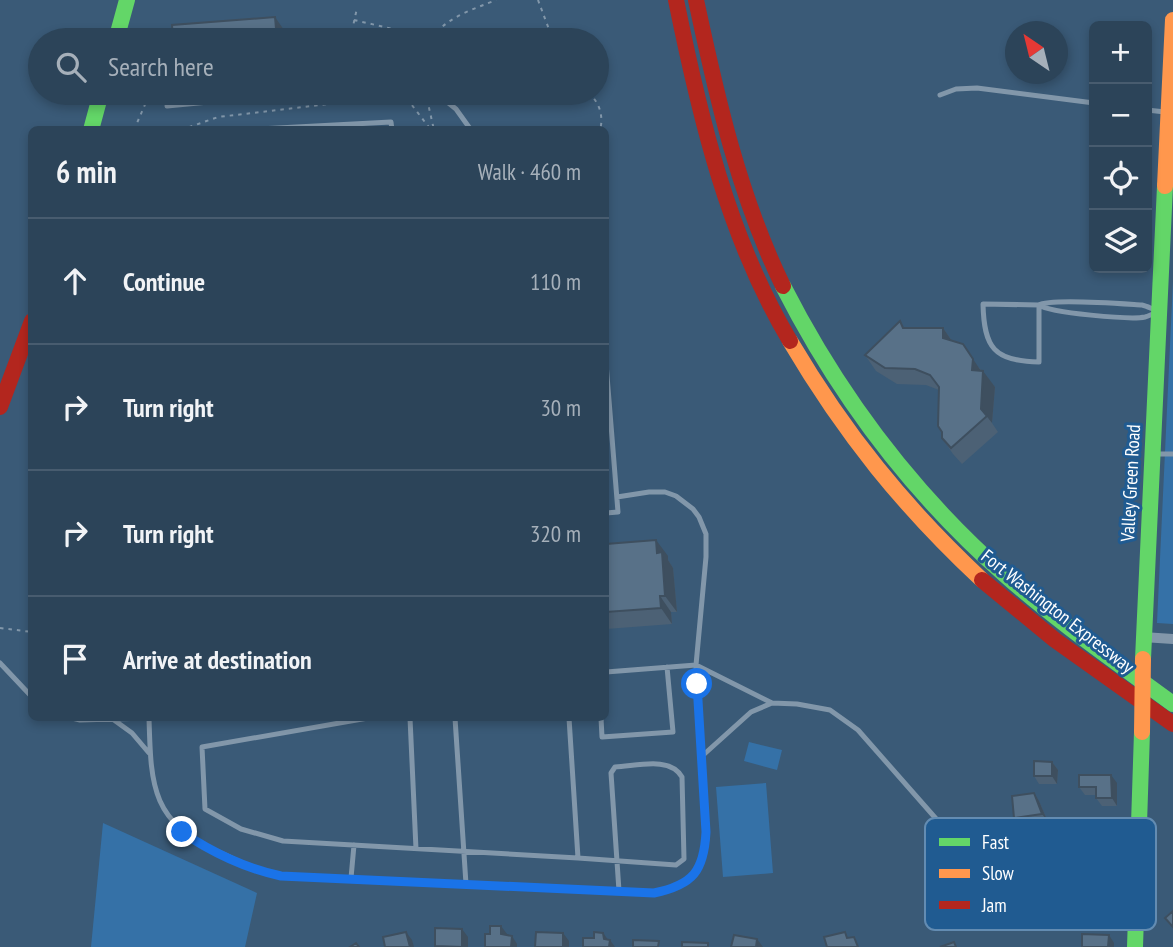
<!DOCTYPE html>
<meta charset="utf-8">
<style>
:root{--surface:#2c4459;--page:#384e62;--text:#f1f3f6;--muted:#a6b0ba;--line:#485c6f}
body{margin:0;font-family:"PT Sans Narrow",sans-serif;background:var(--page);color:var(--text)}
.controls{position:absolute;right:21px;top:21px;display:grid;overflow:hidden;border-radius:10px;box-shadow:0 4px 10px #0003}
.controls button{width:63px;height:63px;display:grid;place-items:center;padding:0;border:0;border-bottom:2px solid var(--line);background:var(--surface);color:var(--text);font:35px sans-serif}
.compass{position:absolute;left:1005px;top:21px;width:63px;height:63px;border-radius:50%;background:var(--surface);box-shadow:0 4px 10px #0003;rotate:325deg}
.stop{position:absolute;width:21px;height:21px;margin:-16px;border:5px solid #1a73e8;border-radius:50%;background:#fff}
.stop.end{background:#1a73e8;border-color:#fff;box-shadow:0 2px 7px #0008}
.list{margin:0;padding:0;list-style:none}
h2{display:flex;justify-content:space-between;align-items:center;height:91px;margin:0;padding:0 28px;font-size:30px}
h2 small{font-size:23px;font-weight:400;color:var(--muted)}
.list li{display:grid;grid-template-columns:46px 1fr auto;gap:21px;align-items:center;box-sizing:border-box;height:126px;padding:0 28px;border-top:2px solid var(--line)}
.list b{display:block;font-size:26px;white-space:nowrap}
.list em{font-size:23px;font-style:normal;color:var(--muted)}
.icon{flex:none;width:38px;height:38px;fill:none;stroke:currentColor;stroke-width:2;stroke-linecap:round;stroke-linejoin:round}
.map{position:relative;flex:none;width:1173px;height:947px;overflow:hidden}
.search{position:absolute;background:var(--surface);box-shadow:0 4px 10px #0003;left:28px;top:28px;width:581px;height:77px;display:flex;align-items:center;gap:18px;box-sizing:border-box;padding:0 24px;border-radius:38px;color:var(--muted);font-size:26px}
.panel{position:absolute;background:var(--surface);box-shadow:0 4px 10px #0003;left:28px;top:126px;width:581px;height:595px;border-radius:10px}
.map>svg:first-child{display:block}
.green{fill:#3571a7}
.lines{fill:none;stroke-linecap:round;stroke-linejoin:round}
.path{stroke:#8297aa;stroke-width:2;stroke-dasharray:3.5 5;stroke-linecap:butt}
.lane{stroke:#8297aa;stroke-width:5}
.street{stroke:#8297aa;stroke-width:10}
.fast{stroke:#63d668;stroke-width:16}
.slow{stroke:#ff974d;stroke-width:16}
.jam{stroke:#b3261e;stroke-width:16}
.slow-bridge{stroke:#ff974d;stroke-width:16}
.wall{fill:#4c6175}
.shaded-wall{fill:#3e4f5f}
.building{fill:#587188;stroke:#3e4f5f;stroke-width:2}
.route{stroke:#1a73e8;stroke-width:9}
.labels{text-anchor:middle;stroke-width:6;stroke-linejoin:round;paint-order:stroke}
.street-label{font-size:19px;fill:#fff;stroke:#205b91}
.key{fill:#205b91;stroke:#638cb2;stroke-width:2}
.key-label{font-size:19px;fill:#fff}
</style>
<div class="map">
<svg width="1173" height="947" viewBox="0 0 1173 947">
<rect width="100%" height="100%" fill="#3a5a77"/>
<path class="green" d="M1173,281v343l-16,-1z
M749,742l33,8 -5,20 -33,-9z
M766,783l7,90 -50,4 -7,-90z
M103,823l154,70 -12,54h-154z"/>
<g class="lines">
<path class="path" d="M538,0l15,40
M354,20l78,18
M350,40l7,-32
M433,40c7,-21 44,-32 63,-40
M588,93c11,8 16,23 12,37
M427,99l7,31
M410,100l11,3 6,-3
M347,102l54,-4 7,2 23,30
M134,130l16,-37
M181,130l37,-13 128,-15 -1,-9
M32,592v39
M0,628l32,4"/>
<path class="lane" d="M436,93l20,16 15,21
M940,95l16,-6 21,-1 117,15
M167,106l137,-13
M1147,110l18,2
M238,130l153,-8 1,8
M1039,305v57c-45,-1 -55,-14 -56,-58l56,1c11,-7 86,-1 103,0 5,1 10,4 16,6
M1039,305c11,8 92,15 106,12 4,-1 7,-3 11,-4
M606,363l12,149 -12,1
M1155,454h18
M0,663l32,34
M606,672l90,-7 76,38 25,1 33,6 28,20 95,108 34,20 42,20 52,7 55,2
M72,718l8,2 68,-2
M149,718c2,69 2,104 72,135 20,9 38,19 60,23l373,17c40,-8 50,-22 52,-61l-10,-167 10,-108v-23l-7,-17 -6,-8 -17,-13 -11,-4h-16l-32,5
M368,718l-166,29 3,62 36,20 42,12 295,17 98,7 8,-6 -2,-82c-12,-21 -45,-11 -67,-10l-4,6 8,118
M410,718l6,131
M455,718l11,166
M569,718l9,140
M601,718l1,19 71,-5 -6,-65
M114,720l18,13 17,20
M701,757l50,-45 21,-9
M351,878l3,-33"/>
<path class="street" d="M1143,637l30,2"/>
<path class="fast" d="M116,40l11,-40
M91,130l10,-37
M783,286c56,110 129,207 222,289 53,47 111,87 168,129
M1143,659l22,-473
M1135,947l7,-215"/>
<path class="slow" d="M1165,186l8,-166
M790,341c55,93 113,165 192,239"/>
<path class="jam" d="M676,0c24,118 52,237 114,341
M696,0c21,98 43,196 87,286
M0,407l32,-86
M982,580l73,60 118,84"/>
<path class="slow-bridge" d="M1142,732l1,-73"/>
</g>
<path class="wall" d="M905,328h38l9,13 29,29 14,17 -3,36 6,9 -36,32 -9,-10 -11,-16 -3,-48 -13,-5 -29,-1 -21,-13 -11,-16z
M606,544l62,12v4l5,8 4,44h-6l1,12 -66,5z
M1052,762l6,8 -1,14h-18l-5,-8z
M1117,783v23h-15l-6,-8v-3h-11l-6,-8z
M1034,793l5,8 9,21 -28,4 -6,-8z"/>
<path class="shaded-wall" d="M275,17l11,16 1,7h-10z
M943,328l11,16 -11,-6z
M963,344l20,30v-3l12,16 -3,36 -11,-14 -9,-39z
M656,540l12,16v4l5,8 4,44 -12,-16 -8,-43z
M660,596l11,16 1,12 -11,-16z
M1052,762l6,8 -1,14 -5,-8z
M1111,775l6,8v23l-5,-8z
M1034,793l5,8 9,21 -6,-8z
M501,926l6,8v8l-6,-8z
M462,929l6,8v10h-6z
M406,932l6,8 2,7h-4z
M563,933l6,8v6h-6z
M603,933l6,8 1,-1 5,7h-6l-5,-8z
M1109,935l5,8v4h-6z
M512,936l5,8v3h-6z
M757,939l6,8h-7z"/>
<path class="building" d="M275,17l2,23h-104l-1,-15z
M900,321l3,7h40v10l20,6 10,15 -1,11 11,1 -2,38 6,7 -36,32 -9,-10v-6l-4,-6 1,-39 -9,-12 -15,-6 -30,-1 -20,-13z
M656,540l1,13 5,-1 3,44h-5l1,12 -55,4v-68z
M1034,761l18,1v14h-18z
M1079,775h32l1,23h-16v-11h-17z
M1034,793l8,21 -28,4 -2,-22z
M1173,911v16l-8,-9z
M490,926h11v8l11,2 -1,11h-26v-13h5z
M435,928l27,1v18l-27,-1z
M406,932l4,15h-25l-2,-10z
M536,932l27,1v14h-28z
M594,932l9,1 1,6 6,1 -1,7h-26v-9h11z
M845,932l2,6 7,-1 4,10h-31l-3,-10z
M1082,934l27,1 -1,12h-26z
M734,935l23,4 -1,8h-25z
M633,940l26,1 -1,6h-25z
M682,942l26,1v4h-26z
M954,942l2,5h-16z
M356,943l3,4h-9z"/>
<g class="lines">
<path class="route" d="M182,832c29,20 65,37 99,44l373,17c39,-8 50,-22 52,-61l-9,-148"/>
</g>
<g class="labels">
<g class="street-label">
<text transform="translate(1130 483) rotate(-87)" y="7">Valley Green Road</text>
<text transform="translate(1058 611) rotate(38)" y="7">Fort Washington Expressway</text>
</g>
</g>
<rect x="925" y="818" width="231" height="112" rx="10" class="key"/>
<rect x="939" y="838" width="31" height="8" fill="#63d668"/>
<rect x="939" y="869" width="31" height="9" fill="#ff974d"/>
<rect x="939" y="901" width="31" height="8" fill="#b3261e"/>
<g class="key-label">
<text x="982" y="849">Fast</text>
<text x="982" y="880">Slow</text>
<text x="982" y="912">Jam</text>
</g>
</svg>
<div class="controls">
<button>+</button>
<button>−</button>
<button><svg class="icon" aria-label="locate" viewBox="0 0 24 24"><circle cx="12" cy="12" r="6"/><path d="M12 2v4M12 18v4M2 12h4M18 12h4"/></svg></button>
<button><svg class="icon" aria-label="layers" viewBox="0 0 24 24"><path d="M12 4l9 5-9 5-9-5zM3 14l9 5 9-5"/></svg></button>
</div>
<svg class="compass" viewBox="-18 -18 36 36"><path d="M0-13l5 13h-10z" fill="#e53935"/><path d="M0 13l5-13h-10z" fill="#a6b0ba"/></svg>
<div class="stop" style="left:697px;top:684px"></div>
<div class="stop end" style="left:182px;top:832px"></div>
<div class="search"><svg class="icon" aria-label="search" viewBox="0 0 24 24"><circle cx="10" cy="10" r="6"/><path d="M15 15l6 6"/></svg>Search here</div>
<section class="panel">
<h2>6 min<small>Walk · 460 m</small></h2>
<ul class="list">
<li><svg class="icon" aria-label="ahead" viewBox="0 0 24 24"><path d="M12 20V5M6 11l6-6 6 6"/></svg><div><b>Continue</b></div><em>110 m</em></li>
<li><svg class="icon" aria-label="right" viewBox="0 0 24 24"><path d="M7 20v-9h11M14 6l5 5-5 5"/></svg><div><b>Turn right</b></div><em>30 m</em></li>
<li><svg class="icon" aria-label="right" viewBox="0 0 24 24"><path d="M7 20v-9h11M14 6l5 5-5 5"/></svg><div><b>Turn right</b></div><em>320 m</em></li>
<li><svg class="icon" aria-label="arrive" viewBox="0 0 24 24"><path d="M6 21V4h12l-3 4 3 4H6"/></svg><div><b>Arrive at destination</b></div></li>
</ul>
</section>
</div>
